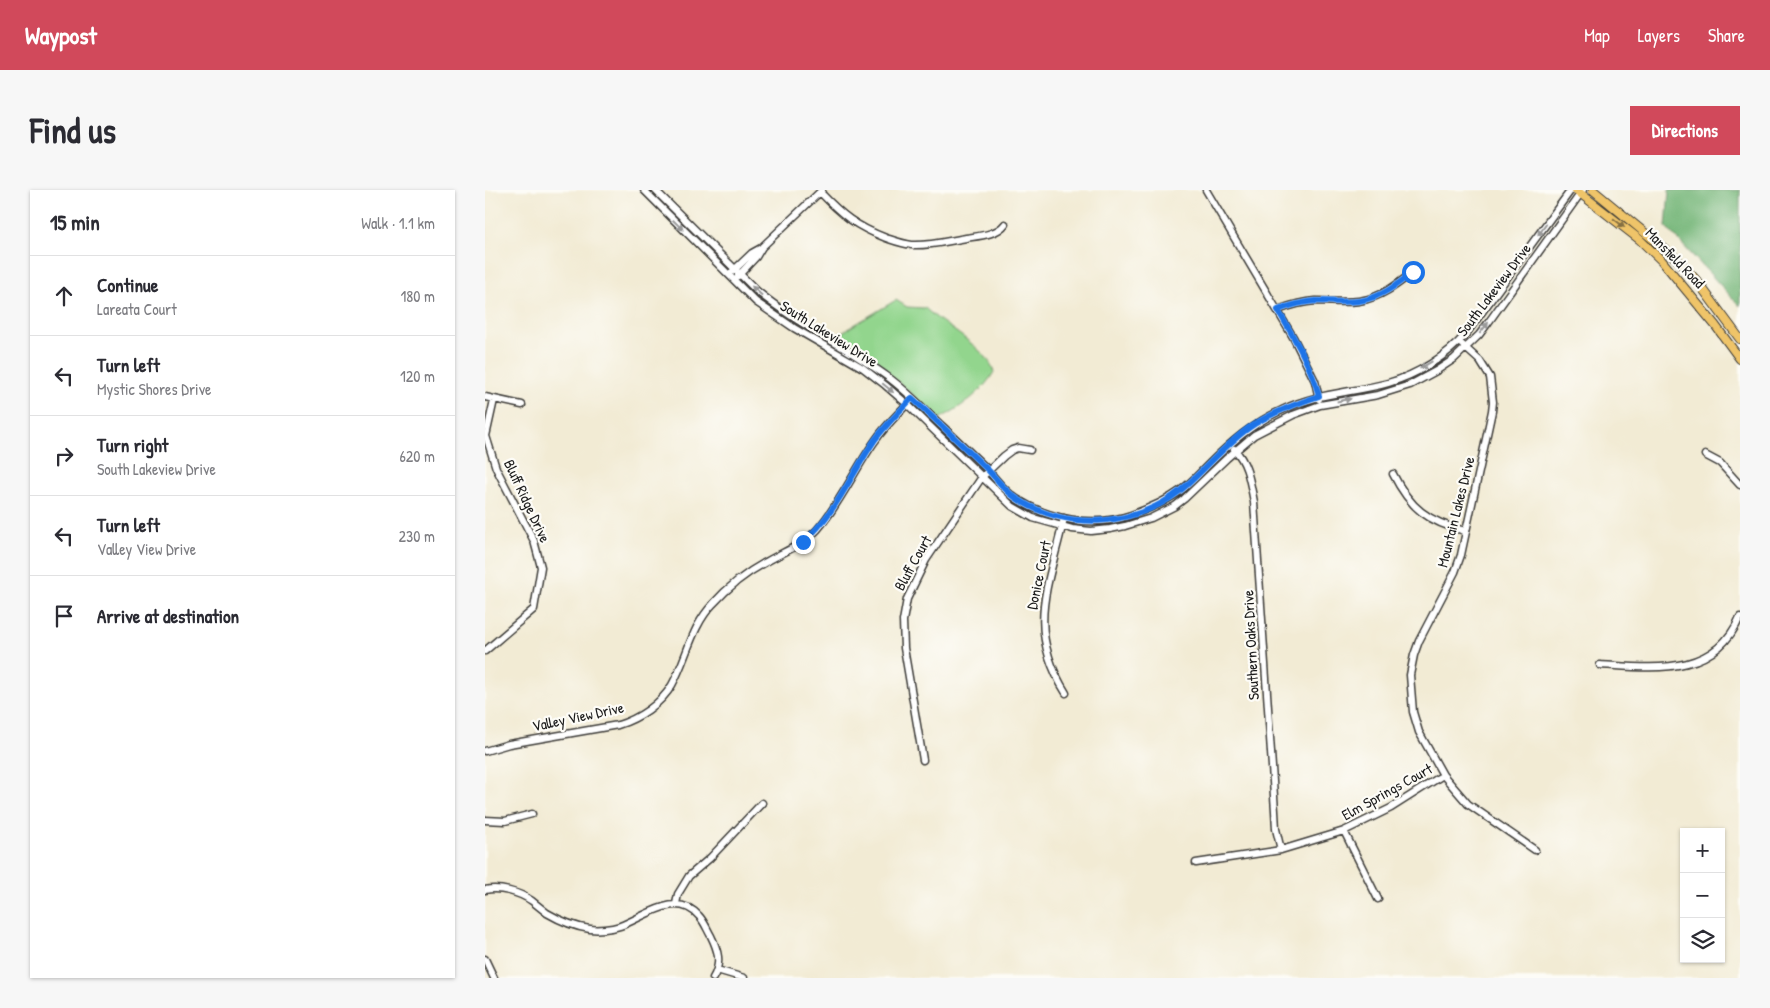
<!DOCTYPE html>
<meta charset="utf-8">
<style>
:root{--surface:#fff;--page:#f7f7f7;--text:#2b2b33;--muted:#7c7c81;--line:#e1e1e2;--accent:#d1495b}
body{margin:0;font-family:"Patrick Hand",sans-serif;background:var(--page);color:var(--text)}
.controls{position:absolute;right:15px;bottom:15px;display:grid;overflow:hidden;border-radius:0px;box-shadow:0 1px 4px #0004}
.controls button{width:45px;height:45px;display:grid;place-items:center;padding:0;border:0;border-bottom:1px solid var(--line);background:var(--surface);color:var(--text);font:25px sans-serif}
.stop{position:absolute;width:15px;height:15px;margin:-11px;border:4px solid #1a73e8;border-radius:50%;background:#fff}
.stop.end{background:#1a73e8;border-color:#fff;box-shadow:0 1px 5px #0008}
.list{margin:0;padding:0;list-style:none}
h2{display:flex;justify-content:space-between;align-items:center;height:65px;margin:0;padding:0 20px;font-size:21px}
h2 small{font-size:16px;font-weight:400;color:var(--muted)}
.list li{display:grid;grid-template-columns:32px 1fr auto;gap:15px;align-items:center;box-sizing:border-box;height:80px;padding:0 20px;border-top:1px solid var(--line)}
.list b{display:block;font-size:19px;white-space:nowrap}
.list p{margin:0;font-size:16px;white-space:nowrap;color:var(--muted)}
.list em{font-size:16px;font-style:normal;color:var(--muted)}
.icon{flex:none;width:28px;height:28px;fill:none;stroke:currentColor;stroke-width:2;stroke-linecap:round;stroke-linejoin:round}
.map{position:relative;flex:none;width:1255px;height:788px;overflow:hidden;border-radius:0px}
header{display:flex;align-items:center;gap:30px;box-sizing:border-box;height:70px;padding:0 25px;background:var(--accent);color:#fff}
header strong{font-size:24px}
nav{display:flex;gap:28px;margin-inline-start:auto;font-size:18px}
.intro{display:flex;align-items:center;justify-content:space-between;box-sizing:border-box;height:120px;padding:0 30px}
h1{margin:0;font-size:35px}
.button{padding:12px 22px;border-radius:0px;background:var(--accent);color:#fff;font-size:18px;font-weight:700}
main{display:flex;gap:30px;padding:0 30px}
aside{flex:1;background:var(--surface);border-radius:0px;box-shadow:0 1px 4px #0004}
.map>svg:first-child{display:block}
.green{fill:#92d58d;stroke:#577854}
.forest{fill:#75b678;stroke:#48694a}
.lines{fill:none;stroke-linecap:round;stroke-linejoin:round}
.minor-casing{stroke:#3c3b38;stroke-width:9}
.major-casing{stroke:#3c3b38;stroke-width:10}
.minor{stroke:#fff;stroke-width:6}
.major{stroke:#efc469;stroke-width:8}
.oneway{fill:#867042}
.oneway2{fill:#999}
.route{stroke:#1a73e8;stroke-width:6}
.labels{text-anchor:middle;stroke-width:4.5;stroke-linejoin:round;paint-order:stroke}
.street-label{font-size:15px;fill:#1c1c1c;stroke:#fdfcf7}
</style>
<header>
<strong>Waypost</strong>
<nav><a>Map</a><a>Layers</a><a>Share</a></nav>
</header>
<div class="intro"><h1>Find us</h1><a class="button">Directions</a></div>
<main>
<aside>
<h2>15 min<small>Walk · 1.1 km</small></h2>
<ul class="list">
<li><svg class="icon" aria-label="ahead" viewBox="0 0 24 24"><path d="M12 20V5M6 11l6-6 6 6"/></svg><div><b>Continue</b><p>Lareata Court</p></div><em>180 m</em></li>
<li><svg class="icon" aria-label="left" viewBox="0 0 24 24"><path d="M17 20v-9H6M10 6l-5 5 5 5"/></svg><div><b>Turn left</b><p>Mystic Shores Drive</p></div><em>120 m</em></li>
<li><svg class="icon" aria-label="right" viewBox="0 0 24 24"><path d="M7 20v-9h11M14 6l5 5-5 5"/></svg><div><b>Turn right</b><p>South Lakeview Drive</p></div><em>620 m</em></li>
<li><svg class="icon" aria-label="left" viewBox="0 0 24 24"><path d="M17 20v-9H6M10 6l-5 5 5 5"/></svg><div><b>Turn left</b><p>Valley View Drive</p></div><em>230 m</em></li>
<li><svg class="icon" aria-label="arrive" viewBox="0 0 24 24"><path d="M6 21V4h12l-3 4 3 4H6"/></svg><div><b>Arrive at destination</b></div></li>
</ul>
</aside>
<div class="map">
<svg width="1255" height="788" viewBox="0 0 1255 788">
<rect width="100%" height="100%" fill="#fdfcf7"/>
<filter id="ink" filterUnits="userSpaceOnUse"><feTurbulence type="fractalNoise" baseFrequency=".02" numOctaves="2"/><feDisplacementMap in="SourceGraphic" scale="10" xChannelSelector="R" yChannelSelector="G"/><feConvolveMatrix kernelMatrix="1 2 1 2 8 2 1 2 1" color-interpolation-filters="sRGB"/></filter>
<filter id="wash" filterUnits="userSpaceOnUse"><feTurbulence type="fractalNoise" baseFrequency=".0096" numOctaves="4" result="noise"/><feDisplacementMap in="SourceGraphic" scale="20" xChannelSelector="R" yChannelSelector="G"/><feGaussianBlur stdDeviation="1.12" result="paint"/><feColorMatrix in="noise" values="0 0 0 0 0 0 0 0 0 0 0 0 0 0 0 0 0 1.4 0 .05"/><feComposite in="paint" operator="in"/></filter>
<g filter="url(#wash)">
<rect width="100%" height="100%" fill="#f2ebd4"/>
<path class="green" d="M411,110l11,7 18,1c18,18 63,40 69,64 -12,21 -34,36 -55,47 -34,-32 -63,-58 -105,-82z"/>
<path class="forest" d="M1184,0h71v116l-74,-79z"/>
</g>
<g filter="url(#ink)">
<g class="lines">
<g class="minor-casing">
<path id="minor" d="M159,0l112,112 38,26 69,40 22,17 22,19 105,102 21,12 39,11 19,2 19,-2 15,-3 26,-8 24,-12 9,-7 43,-41 27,-23 39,-20 27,-10 58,-10 32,-10 26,-14 18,-12 25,-24 9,-12 95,-133
M170,0l102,101c41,34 89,55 131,86 19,14 36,32 53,48 16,15 31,29 46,44 10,11 17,22 30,30 33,21 76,29 114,16 17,-6 34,-13 49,-24 10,-7 19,-17 28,-26 22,-22 45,-42 74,-55 34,-17 70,-17 106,-27 29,-8 59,-27 78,-49l105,-144
M721,0l87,147 22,44 4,18
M335,2c22,23 35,34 66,46 9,3 17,6 26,7 18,1 36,-4 54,-7 12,-2 31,-3 39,-14
M247,82l20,-19 9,-5
M253,86l18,-19 6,-10 60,-57
M793,120c13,-5 24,-8 38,-9 14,0 28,2 43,0 21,-3 38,-16 54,-29
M974,152l21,19 10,16 3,25 -1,9 -31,144 -6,17 -36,69 -5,14 -4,20 3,37 6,20 24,43 25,29 67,46
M0,207l37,8
M749,259c14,14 16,33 20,53l21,309 1,18 5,21
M1220,265l15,8 20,22
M908,284c17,34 35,48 72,57
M579,328c-15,68 -39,109 2,175
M0,461l49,-42 7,-42 -7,-26 -38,-73 -10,-32 8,-36
M1115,475c53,3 115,12 140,-48
M0,561l24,-7 109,-19c20,-6 43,-21 54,-40 15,-27 19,-58 41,-81 15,-17 33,-31 53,-42 17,-10 37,-17 51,-32 23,-26 38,-61 58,-89 10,-15 23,-27 35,-40
M438,570l-19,-112 -1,-27 4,-22 19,-39 56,-83 22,-21 8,-6 6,-2 12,2
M0,630l20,1 27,-7
M859,641l34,68
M711,673l85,-13 63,-19 47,-23 52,-33
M0,700c15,-3 34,2 47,11 5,4 10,8 15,12 12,7 28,14 43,16 8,1 21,0 30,-3 25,-9 56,-36 79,-10 5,5 8,13 12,20 7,14 11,27 2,42
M191,714l2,-10 11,-18 21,-18 52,-55
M0,769l9,19
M232,780l27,8"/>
</g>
<g class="major-casing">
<path id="major" d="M1091,0l63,49 23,22 53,64 25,34
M1108,0l85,70 19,21 43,58"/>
</g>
<use href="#minor" class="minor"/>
<use href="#major" class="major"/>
</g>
<defs><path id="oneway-solid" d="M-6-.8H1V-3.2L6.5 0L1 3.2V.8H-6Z" transform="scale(1.25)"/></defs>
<use class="oneway" href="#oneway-solid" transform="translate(1134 33) rotate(38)"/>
<g class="oneway2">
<use href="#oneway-solid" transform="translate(193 35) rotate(45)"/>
<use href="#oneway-solid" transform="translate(1057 40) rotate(126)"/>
<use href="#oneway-solid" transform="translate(272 101) rotate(-138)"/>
<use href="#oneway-solid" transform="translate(999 138) rotate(-52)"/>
<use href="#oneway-solid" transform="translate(941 175) rotate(149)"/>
<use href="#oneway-solid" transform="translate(403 198) rotate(40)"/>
<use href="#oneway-solid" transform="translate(859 210) rotate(-11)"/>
</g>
</g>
<g class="lines" filter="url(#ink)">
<path class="route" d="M318,352c32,-27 48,-67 71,-101 11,-15 25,-29 38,-43 25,23 50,47 75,71 10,10 17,21 29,29 52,35 126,29 172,-14 21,-19 39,-41 62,-57 21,-14 45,-23 69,-31 -8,-31 -25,-58 -41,-86 13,-5 24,-8 38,-9 14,0 28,2 43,0 21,-3 38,-16 54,-29"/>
</g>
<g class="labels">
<g class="street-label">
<text transform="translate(1190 68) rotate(46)" y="5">Mansfield Road</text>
<text transform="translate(1009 100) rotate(-53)" y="5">South Lakeview Drive</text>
<text transform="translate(344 144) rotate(32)" y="5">South Lakeview Drive</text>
<text transform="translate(42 311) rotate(65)" y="5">Bluff Ridge Drive</text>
<text transform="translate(971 322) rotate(-76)" y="5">Mountain Lakes Drive</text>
<text transform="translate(428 373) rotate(-61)" y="5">Bluff Court</text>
<text transform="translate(554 385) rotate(-78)" y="5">Donice Court</text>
<text transform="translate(766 455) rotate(-93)" y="5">Southern Oaks Drive</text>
<text transform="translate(93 527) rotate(-12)" y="5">Valley View Drive</text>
<text transform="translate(902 602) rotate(-29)" y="5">Elm Springs Court</text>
</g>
</g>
</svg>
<div class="controls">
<button>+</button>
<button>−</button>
<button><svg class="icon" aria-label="layers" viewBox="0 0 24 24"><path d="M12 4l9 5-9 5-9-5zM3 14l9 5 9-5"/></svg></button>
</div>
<div class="stop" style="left:928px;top:82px"></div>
<div class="stop end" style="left:318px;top:352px"></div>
</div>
</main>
